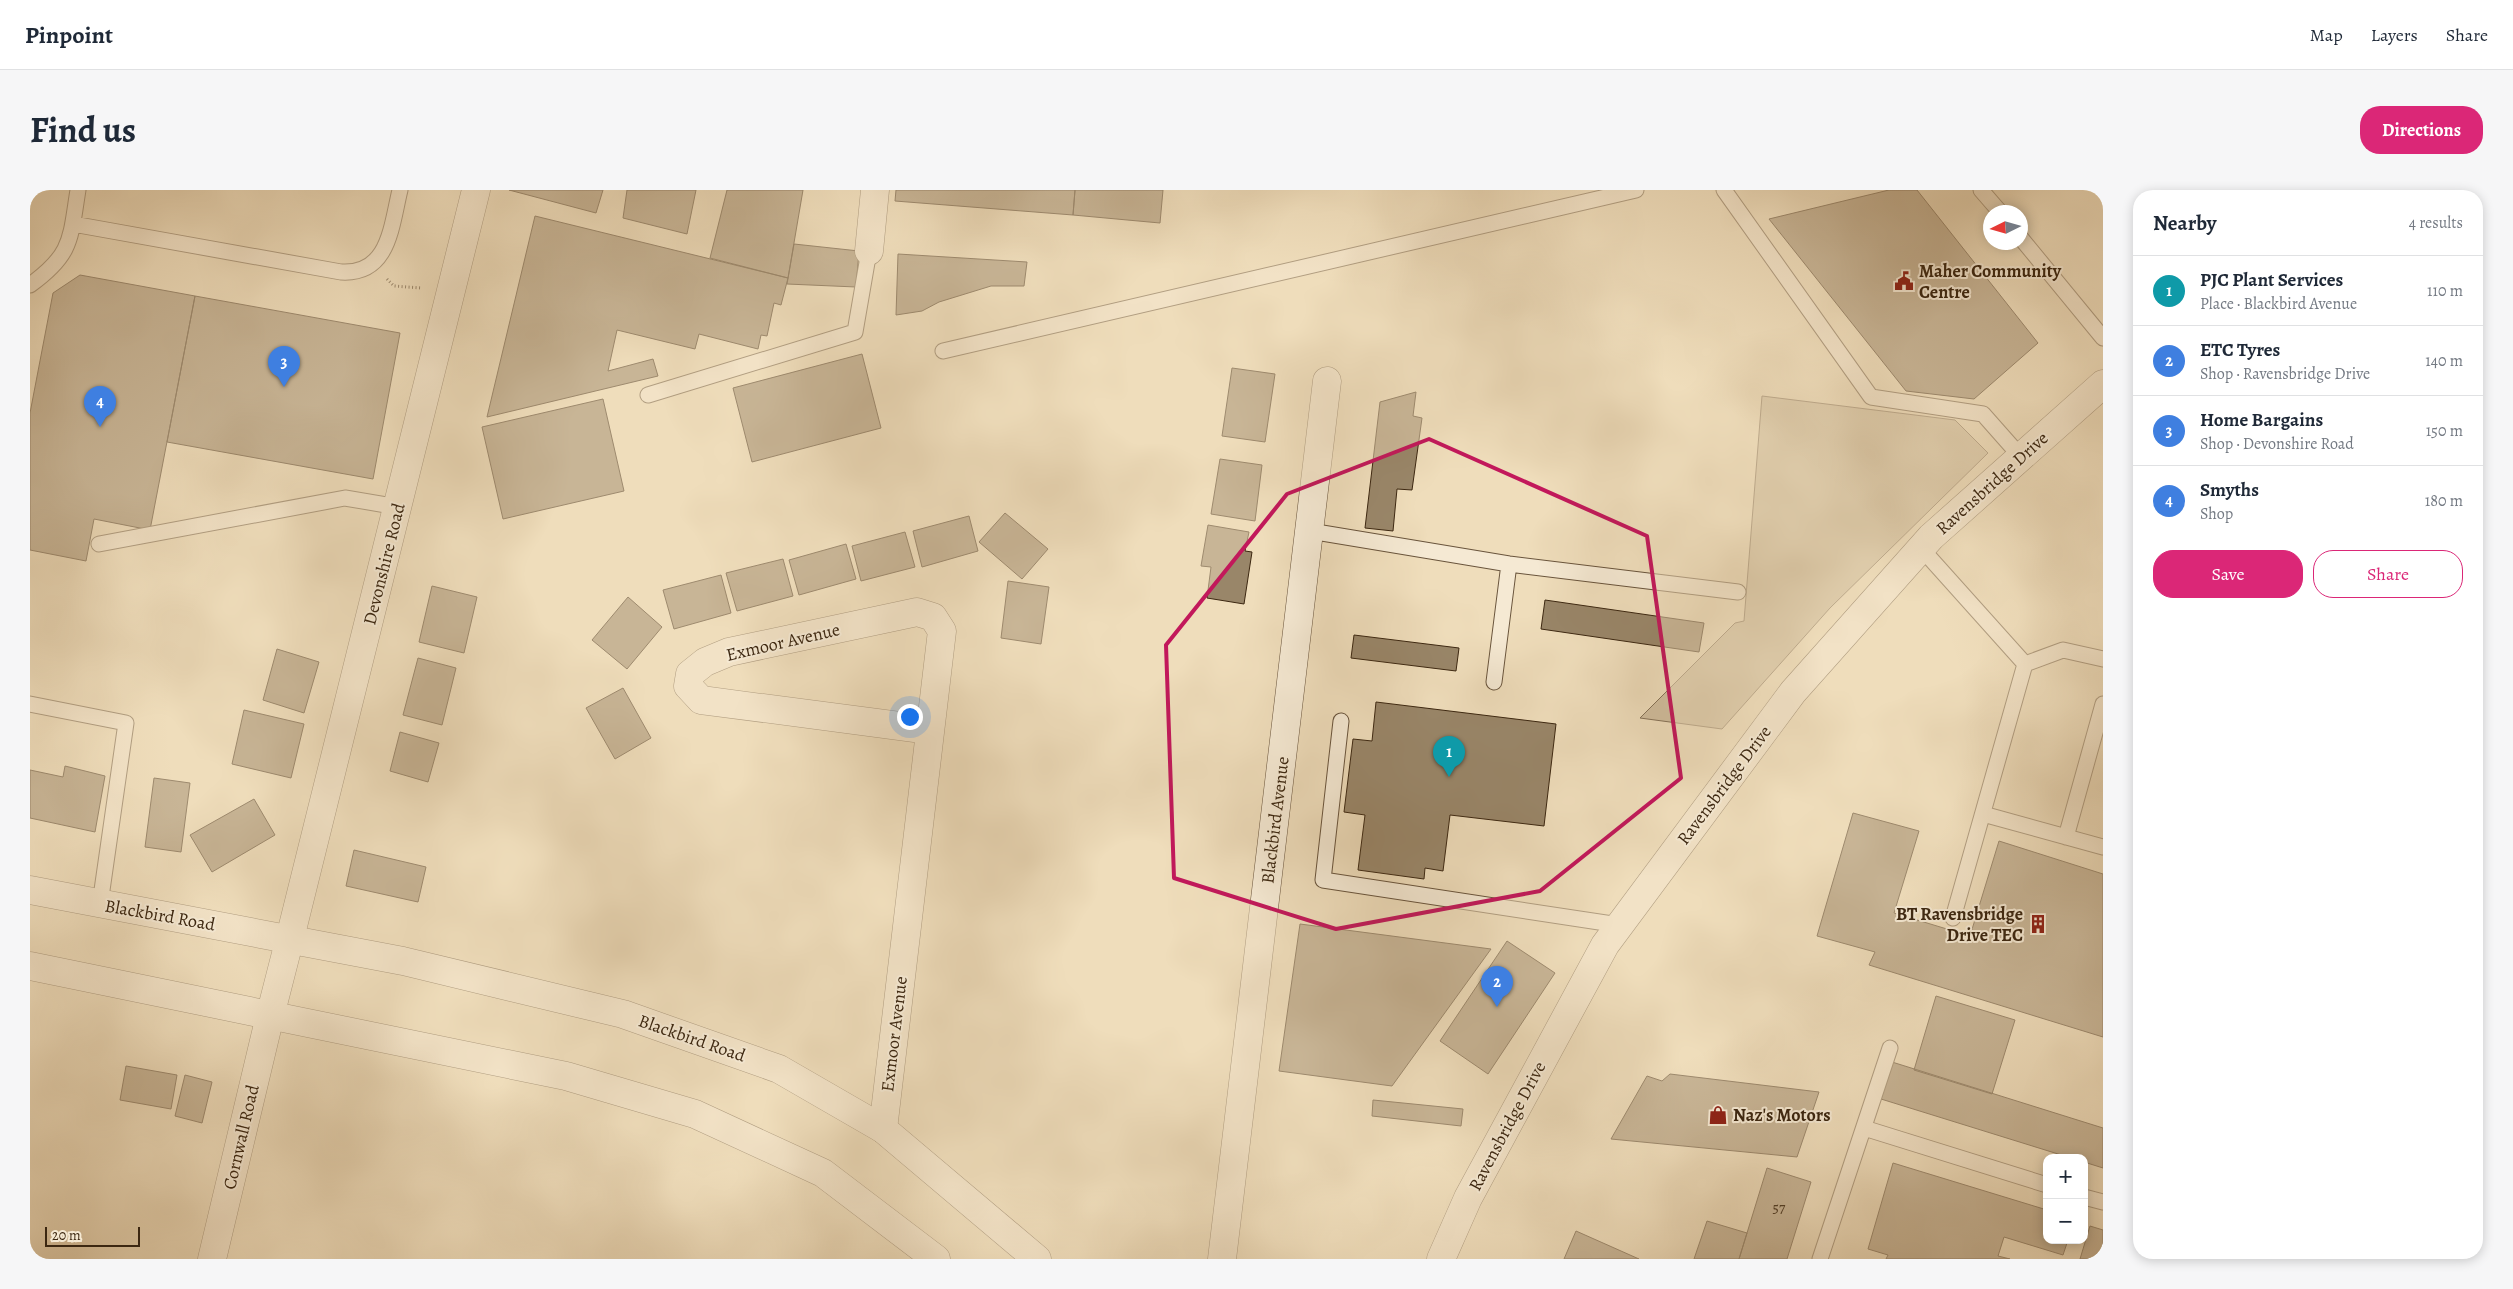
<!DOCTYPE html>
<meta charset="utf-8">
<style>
:root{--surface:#fff;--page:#f6f6f7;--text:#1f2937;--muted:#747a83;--line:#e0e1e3;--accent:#db2777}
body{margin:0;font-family:Alegreya,serif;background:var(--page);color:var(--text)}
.controls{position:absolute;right:15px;bottom:15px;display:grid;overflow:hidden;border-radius:10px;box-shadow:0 2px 12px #0003}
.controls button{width:45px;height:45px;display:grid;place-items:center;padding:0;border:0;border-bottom:1px solid var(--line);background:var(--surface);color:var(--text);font:25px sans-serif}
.compass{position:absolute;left:1953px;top:15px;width:45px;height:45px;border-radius:50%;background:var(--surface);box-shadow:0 2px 12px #0003;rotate:265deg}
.scale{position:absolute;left:15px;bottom:12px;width:95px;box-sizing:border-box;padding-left:5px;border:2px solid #3c2711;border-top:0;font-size:14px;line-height:18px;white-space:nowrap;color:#3c2711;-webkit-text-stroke:4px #f5e9d3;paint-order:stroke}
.you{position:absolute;left:879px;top:526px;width:18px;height:18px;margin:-12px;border:4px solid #fff;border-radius:50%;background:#1a73e8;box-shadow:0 0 0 8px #1a73e833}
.badge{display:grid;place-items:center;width:32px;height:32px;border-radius:50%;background:var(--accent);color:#fff;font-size:16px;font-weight:700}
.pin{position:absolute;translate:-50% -41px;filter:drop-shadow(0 1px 2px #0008)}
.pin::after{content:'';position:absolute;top:26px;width:18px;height:15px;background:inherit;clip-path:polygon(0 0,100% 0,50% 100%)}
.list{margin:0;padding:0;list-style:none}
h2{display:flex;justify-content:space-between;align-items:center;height:65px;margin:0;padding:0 20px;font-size:21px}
h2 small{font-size:16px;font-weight:400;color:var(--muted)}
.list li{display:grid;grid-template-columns:32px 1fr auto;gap:15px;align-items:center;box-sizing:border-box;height:70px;padding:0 20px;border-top:1px solid var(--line)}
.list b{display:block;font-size:19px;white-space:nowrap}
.list p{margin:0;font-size:16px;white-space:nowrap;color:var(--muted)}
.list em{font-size:16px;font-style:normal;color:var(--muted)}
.actions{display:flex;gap:10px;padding:15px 20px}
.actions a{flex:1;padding:11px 0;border:1px solid var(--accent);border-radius:20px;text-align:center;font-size:18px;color:var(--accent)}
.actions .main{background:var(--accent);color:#fff}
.map{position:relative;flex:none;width:2073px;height:1069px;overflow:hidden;border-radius:20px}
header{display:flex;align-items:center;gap:30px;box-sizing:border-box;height:70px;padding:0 25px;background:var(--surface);border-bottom:1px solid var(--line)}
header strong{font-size:24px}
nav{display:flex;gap:28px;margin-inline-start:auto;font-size:18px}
.intro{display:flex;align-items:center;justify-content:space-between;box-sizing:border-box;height:120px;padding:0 30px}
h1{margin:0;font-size:35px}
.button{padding:12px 22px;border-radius:20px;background:var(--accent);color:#fff;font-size:18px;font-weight:700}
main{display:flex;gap:30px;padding:0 30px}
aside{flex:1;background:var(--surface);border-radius:20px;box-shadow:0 2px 12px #0003}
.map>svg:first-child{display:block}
.green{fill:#d1be9e;stroke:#867258}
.building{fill:#998669;stroke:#3c2711}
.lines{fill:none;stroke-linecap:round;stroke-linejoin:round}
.service-casing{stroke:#69543c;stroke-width:17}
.minor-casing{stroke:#69543c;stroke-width:29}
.tertiary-casing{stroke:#69543c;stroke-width:29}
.path{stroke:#3c2711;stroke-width:3;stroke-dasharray:1 2.5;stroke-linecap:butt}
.service{stroke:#f5e9d3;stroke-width:15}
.minor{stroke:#f5e9d3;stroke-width:28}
.tertiary{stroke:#f5e9d3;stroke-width:28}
.marked{fill:none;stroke:#c2185b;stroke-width:4;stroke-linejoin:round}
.labels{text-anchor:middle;stroke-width:4;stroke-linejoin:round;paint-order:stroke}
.number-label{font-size:15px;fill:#533f27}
.poi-label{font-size:18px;font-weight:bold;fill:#3c2711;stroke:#f5e9d3;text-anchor:start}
.street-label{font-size:18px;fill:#3c2711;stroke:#f5e9d3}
</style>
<header>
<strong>Pinpoint</strong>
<nav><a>Map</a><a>Layers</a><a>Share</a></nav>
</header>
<div class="intro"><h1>Find us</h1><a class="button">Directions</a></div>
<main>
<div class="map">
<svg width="2073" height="1069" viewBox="0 0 2073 1069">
<rect width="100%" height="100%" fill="#efddbb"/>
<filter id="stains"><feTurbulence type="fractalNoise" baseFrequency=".004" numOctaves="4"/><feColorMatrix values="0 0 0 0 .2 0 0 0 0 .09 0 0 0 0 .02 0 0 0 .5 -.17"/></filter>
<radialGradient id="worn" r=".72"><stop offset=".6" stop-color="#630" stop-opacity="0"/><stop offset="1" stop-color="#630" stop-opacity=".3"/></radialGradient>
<path class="green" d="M1732,206l193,24 33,33 -158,155 -108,121 -82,-11 95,-95 9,-2z"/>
<path class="building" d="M479,0h94l-7,23z
M597,0h69l-9,44 -64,-16z
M697,0h76l-15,88 -78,-20z
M866,0h179l-2,25 -178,-14z
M1045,0h88l-3,33 -87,-8z
M1859,0h28l121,153 -64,56 -68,-8 -137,-172z
M505,26l253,62 -7,27 -7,-2 -7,33 -6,-1 -3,14 -59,-15 -4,15 -78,-19 -9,41 45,-12 5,17 -171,41z
M764,54l65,7 -3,36 -69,-3z
M868,64l129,8 -3,24h-33l-52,16 -17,9 -26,4z
M50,85l115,21 -45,234 -56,-11 -8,42 -56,-11v-137l23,-120z
M165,106l205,37 -27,146 -206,-37z
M832,164l19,74 -129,34 -19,-74z
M1202,178l43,6 -10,68 -43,-6z
M1386,202l-3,24 9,2 -10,72 -15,-1 -4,42 -28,-3 15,-126z
M573,209l21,92 -121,28 -21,-92z
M1190,269l42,6 -7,56 -44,-7z
M975,323l43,36 -26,30 -43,-37z
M939,326l9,35 -56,16 -9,-36z
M1178,335l41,7 -4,19 7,1 -8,52 -37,-6 4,-31 -10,-1z
M875,342l10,35 -54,14 -9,-35z
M816,354l10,35 -57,16 -10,-35z
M753,369l10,37 -56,15 -11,-38z
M691,385l10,38 -57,16 -11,-39z
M978,391l41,6 -8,57 -40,-6z
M402,396l45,11 -13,56 -45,-11z
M598,407l34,30 -35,42 -35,-29z
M1515,410l159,23 -5,29 -158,-23z
M1324,445l105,13 -3,23 -105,-13z
M247,459l42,13 -15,51 -41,-13z
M388,468l38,10 -14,57 -39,-10z
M593,498l28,50 -36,21 -29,-51z
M1346,512l180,22 -12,102 -94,-11 -7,56 -18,-3 -1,11 -66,-9 7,-55 -21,-3 9,-73 19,2z
M214,520l60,14 -13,54 -59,-14z
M370,542l39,11 -11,39 -38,-11z
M35,576l40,10 -10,56 -65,-14v-48l33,7z
M124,588l36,5 -9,69 -36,-5z
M224,609l21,36 -63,37 -22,-37z
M1823,623l66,18 -25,82 76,23 29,-95 104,33v163l-234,-72 6,-13 -58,-16z
M324,660l72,17 -8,35 -72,-16z
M1270,734l191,25 -99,137 -113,-15z
M1477,751l48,32 -67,101 -48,-33z
M1906,806l79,24 -23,74 -78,-24z
M1862,872l211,66v40l-19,-6v-4h-13l-190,-59z
M96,876l51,9 -6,34 -51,-9z
M1640,884l149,18 -22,65 -186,-18 36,-63 15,5z
M155,885l27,7 -10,41 -27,-7z
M1343,910l90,9 -2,17 -89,-10z
M1863,973l154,47v30h21l-5,15 -59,-18 -6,19 12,3h-124l2,-4 -20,-6z
M1737,978l44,14 -24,77h-48z
M1677,1031l40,12 -8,26h-45z
M2060,1036l13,4v29h-23z
M1546,1041l63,28h-75z"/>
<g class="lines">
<g class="service-casing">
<path id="service" d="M1694,0l147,207 112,17 38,43
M1951,0l19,22
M43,34l268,48c48,3 50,-45 59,-82
M1990,47l83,101
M0,95c43,-31 40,-46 48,-95
M913,161l693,-161
M618,205l207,-63 14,-81
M1280,341l199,33 229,28
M69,354l246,-46 53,9
M1891,358l104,116
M1995,474l38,-14 40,9
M1464,492l15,-118
M0,514l96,19 -26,181
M1311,531l-18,159 296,45
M1953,624l120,33
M2036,647l37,-133
M1923,728l72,-254
M1834,938l183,57
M2054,1007l19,5
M1790,1069l70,-211"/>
</g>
<g class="minor-casing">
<path id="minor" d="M839,61l6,-61
M260,748l186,-748
M853,939l59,-498 -9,-14 -16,-5 -188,40 -24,10 -15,12 -2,12 13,14 229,30
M182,1069l58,-243
M1192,1069l105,-878"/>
</g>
<g class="tertiary-casing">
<path id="tertiary" d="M0,700l373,71 220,53 156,55 104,60 154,130
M0,776l536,110 129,38 128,59 113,86
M240,826l20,-78
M1411,1069l27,-61 137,-253 188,-253 138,-155 172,-153"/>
</g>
<path class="path" d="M357,89l7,7 27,2"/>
<use href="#service" class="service"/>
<use href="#minor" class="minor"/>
<use href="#tertiary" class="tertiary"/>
</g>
<path d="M0 0H2073V1069H0ZM1399,249l218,97 34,242 -141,113 -204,38 -162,-51 -8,-233 121,-151z" fill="#efddbb" fill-opacity=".55" fill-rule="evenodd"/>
<path class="marked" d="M1399,249l218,97 34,242 -141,113 -204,38 -162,-51 -8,-233 121,-151z"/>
<defs>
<g id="civic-bare" transform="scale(1.5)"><path d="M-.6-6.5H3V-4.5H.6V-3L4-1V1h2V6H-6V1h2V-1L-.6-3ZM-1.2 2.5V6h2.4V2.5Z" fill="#8f2418" stroke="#f5e9d3" stroke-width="2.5" paint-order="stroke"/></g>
<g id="building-bare" transform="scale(1.5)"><path d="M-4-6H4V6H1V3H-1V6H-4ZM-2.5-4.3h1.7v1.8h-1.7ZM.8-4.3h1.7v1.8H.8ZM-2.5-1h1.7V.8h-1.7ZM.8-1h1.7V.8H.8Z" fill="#8f2418" stroke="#f5e9d3" stroke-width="2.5" paint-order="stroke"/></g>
<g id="shop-bare" transform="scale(1.5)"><path d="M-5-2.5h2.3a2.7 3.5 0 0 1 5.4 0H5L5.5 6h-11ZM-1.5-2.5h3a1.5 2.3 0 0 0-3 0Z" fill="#8f2418" stroke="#f5e9d3" stroke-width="2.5" paint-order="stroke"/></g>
</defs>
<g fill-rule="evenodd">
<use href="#civic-bare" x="1874" y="91"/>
<use href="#building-bare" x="2008" y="734"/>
<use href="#shop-bare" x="1688" y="925"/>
</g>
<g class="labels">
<g class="number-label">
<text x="1749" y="1023">57</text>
</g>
<g class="poi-label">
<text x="1889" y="87">Maher Community<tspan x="1889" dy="21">Centre</tspan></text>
<text x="1993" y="730" text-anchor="end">BT Ravensbridge<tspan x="1993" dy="21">Drive TEC</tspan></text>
<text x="1703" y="931">Naz's Motors</text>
</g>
<g class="street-label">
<text transform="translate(1962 293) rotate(-42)" y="6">Ravensbridge Drive</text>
<text transform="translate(354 374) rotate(-76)" y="6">Devonshire Road</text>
<text transform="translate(753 452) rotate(-13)" y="6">Exmoor Avenue</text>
<text transform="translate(1694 595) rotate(-53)" y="6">Ravensbridge Drive</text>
<text transform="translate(1245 630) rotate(-83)" y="6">Blackbird Avenue</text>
<text transform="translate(130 725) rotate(10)" y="6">Blackbird Road</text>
<text transform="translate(864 844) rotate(-83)" y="6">Exmoor Avenue</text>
<text transform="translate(662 848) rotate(19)" y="6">Blackbird Road</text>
<text transform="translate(1477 936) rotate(-62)" y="6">Ravensbridge Drive</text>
<text transform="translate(211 947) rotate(-77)" y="6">Cornwall Road</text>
</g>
</g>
<rect width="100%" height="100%" filter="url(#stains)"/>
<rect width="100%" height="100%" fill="url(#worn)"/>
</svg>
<div class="controls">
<button>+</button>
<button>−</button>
</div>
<svg class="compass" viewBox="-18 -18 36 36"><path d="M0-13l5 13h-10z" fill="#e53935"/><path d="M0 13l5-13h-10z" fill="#747a83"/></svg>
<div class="scale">20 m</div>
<div class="you"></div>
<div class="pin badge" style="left:1419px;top:587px;background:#0f9aa8">1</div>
<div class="pin badge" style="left:1467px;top:817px;background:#3f7fe0">2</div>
<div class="pin badge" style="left:254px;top:197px;background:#3f7fe0">3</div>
<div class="pin badge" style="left:70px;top:237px;background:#3f7fe0">4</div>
</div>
<aside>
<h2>Nearby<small>4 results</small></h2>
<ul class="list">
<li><span class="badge" style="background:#0f9aa8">1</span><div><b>PJC Plant Services</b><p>Place · Blackbird Avenue</p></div><em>110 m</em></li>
<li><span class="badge" style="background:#3f7fe0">2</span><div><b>ETC Tyres</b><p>Shop · Ravensbridge Drive</p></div><em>140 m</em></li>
<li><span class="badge" style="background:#3f7fe0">3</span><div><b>Home Bargains</b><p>Shop · Devonshire Road</p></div><em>150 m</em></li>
<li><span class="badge" style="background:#3f7fe0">4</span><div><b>Smyths</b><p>Shop</p></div><em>180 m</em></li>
</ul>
<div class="actions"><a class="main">Save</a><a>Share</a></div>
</aside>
</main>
